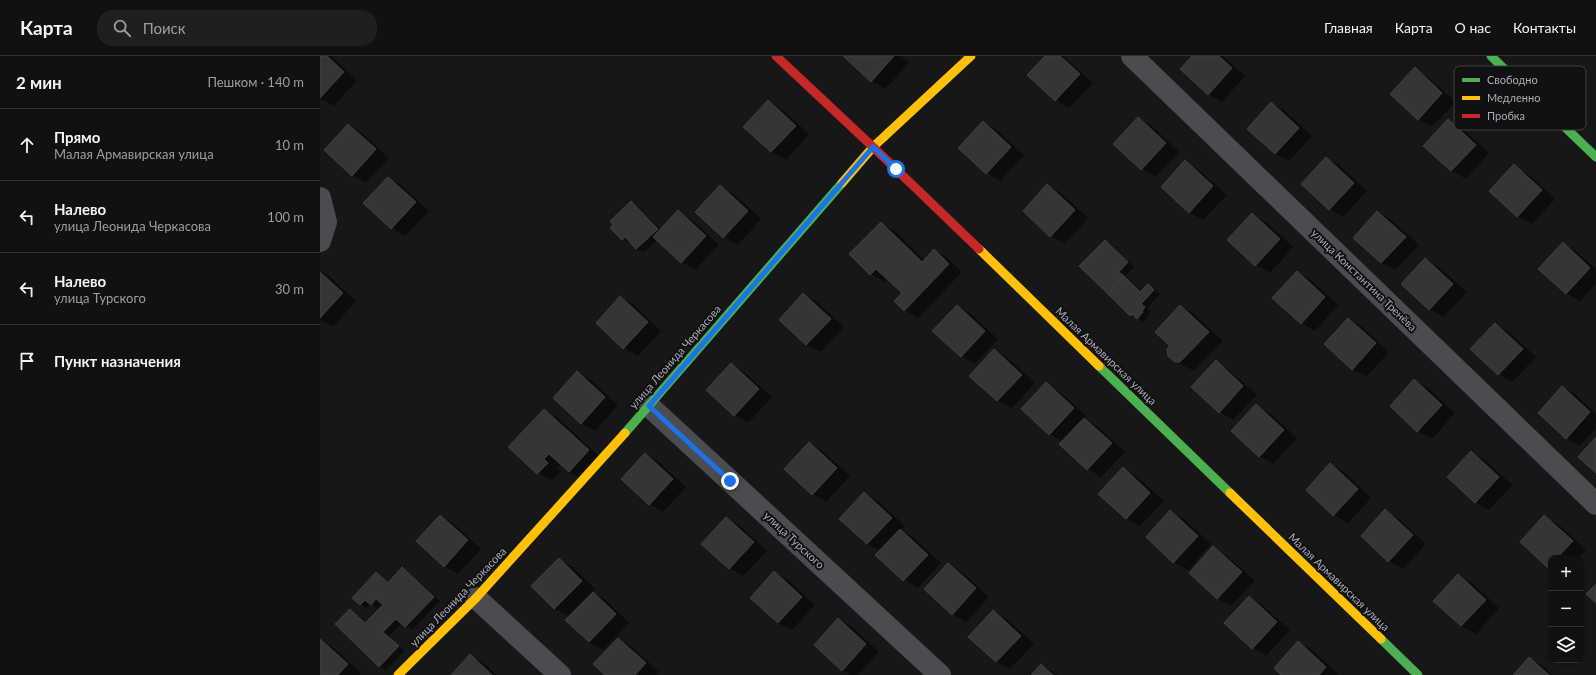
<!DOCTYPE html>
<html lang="ru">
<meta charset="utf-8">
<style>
:root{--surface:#111;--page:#1e1f1f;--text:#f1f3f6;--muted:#9c9d9f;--line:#303131}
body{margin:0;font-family:Lato,sans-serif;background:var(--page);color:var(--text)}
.controls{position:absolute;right:12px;bottom:12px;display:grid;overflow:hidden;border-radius:8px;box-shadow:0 1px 3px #0004}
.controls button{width:36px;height:36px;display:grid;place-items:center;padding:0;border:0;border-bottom:1px solid var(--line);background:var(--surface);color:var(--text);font:20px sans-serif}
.stop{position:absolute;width:12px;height:12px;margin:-9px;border:3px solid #1a73e8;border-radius:50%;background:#fff}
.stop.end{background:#1a73e8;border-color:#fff;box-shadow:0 1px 4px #0008}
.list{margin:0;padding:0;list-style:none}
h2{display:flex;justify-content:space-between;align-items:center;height:52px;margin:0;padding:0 16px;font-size:17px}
h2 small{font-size:13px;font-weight:400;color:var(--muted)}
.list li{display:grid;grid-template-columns:26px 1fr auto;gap:12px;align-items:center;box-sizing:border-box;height:72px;padding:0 16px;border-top:1px solid var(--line)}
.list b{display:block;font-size:15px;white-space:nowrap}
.list p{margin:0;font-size:13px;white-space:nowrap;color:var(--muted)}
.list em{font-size:13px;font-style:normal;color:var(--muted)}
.icon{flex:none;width:22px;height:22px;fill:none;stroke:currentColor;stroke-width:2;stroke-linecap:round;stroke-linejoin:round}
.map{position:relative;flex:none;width:1276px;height:619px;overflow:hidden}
header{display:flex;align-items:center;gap:24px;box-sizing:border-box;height:56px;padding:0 20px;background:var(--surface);border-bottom:1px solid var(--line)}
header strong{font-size:19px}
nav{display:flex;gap:22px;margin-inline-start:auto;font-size:14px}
.search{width:280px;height:36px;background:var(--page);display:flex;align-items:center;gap:10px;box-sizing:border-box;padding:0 14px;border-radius:16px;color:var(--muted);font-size:15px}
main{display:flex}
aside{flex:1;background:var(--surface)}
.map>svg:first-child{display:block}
.shadow{fill:#0007}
.building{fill:#353536;stroke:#3f4043}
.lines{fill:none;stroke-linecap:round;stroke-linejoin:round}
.street{stroke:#4b4c50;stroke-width:22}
.fast{stroke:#4caf50;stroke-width:9}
.slow{stroke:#ffc107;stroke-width:9}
.jam{stroke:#c62828;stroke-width:9}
.route{stroke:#1a73e8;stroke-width:5}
.labels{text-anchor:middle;stroke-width:4;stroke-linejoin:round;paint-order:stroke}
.street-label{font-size:11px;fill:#a8adb8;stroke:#111113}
.key{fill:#111113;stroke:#3e4045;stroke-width:1}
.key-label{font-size:11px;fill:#a8adb8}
</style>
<header>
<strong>Карта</strong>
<div class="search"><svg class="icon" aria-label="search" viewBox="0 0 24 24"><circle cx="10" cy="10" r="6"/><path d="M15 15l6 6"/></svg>Поиск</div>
<nav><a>Главная</a><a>Карта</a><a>О нас</a><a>Контакты</a></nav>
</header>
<main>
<aside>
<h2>2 мин<small>Пешком · 140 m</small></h2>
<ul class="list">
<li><svg class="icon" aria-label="ahead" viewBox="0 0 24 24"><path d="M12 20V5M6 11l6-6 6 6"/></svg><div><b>Прямо</b><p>Малая Армавирская улица</p></div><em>10 m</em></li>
<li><svg class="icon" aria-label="left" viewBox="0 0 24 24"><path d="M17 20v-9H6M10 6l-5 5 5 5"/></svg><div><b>Налево</b><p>улица Леонида Черкасова</p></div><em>100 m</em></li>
<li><svg class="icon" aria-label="left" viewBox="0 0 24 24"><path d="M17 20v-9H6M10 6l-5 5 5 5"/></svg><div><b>Налево</b><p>улица Турского</p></div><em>30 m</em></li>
<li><svg class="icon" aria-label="arrive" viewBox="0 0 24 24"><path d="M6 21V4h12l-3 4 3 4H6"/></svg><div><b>Пункт назначения</b></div></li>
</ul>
</aside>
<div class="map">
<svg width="1276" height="619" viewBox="0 0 1276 619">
<rect width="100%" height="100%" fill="#171717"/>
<path class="shadow" d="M0,0h11l26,24 -23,26 -14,-8z
M525,0h56l8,7 -24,26 -13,-8z
M726,0h17l30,27 -24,25 -13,-8z
M873,0h30l22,20 -23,26 -14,-8z
M1095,13l13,8 28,25 -24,25 -13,-8z
M448,45l14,8 27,25 -23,26 -14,-8 -27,-25z
M952,47l13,8 27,25 -23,25 -14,-7z
M818,63l14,7 27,26 -23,25 -14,-8 -27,-25z
M1128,64l14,8 27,25 -23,26 -14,-8 -27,-25z
M663,66l14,8 27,25 -24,26 -13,-8z
M29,69l13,8 27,25 -23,25 -14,-8z
M1006,102l14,8 27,25 -24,26 -13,-8z
M865,106l14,8 28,25 -24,25 -14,-8z
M1194,110l14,8 27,25 -23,25 -14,-8 -27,-25z
M68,122l14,8 27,25 -24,25 -13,-8 -27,-25z
M727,129l14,8 27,25 -23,26 -14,-8z
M400,130l14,8 27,25 -23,26 -14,-8z
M311,147l7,3 23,24 17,-18 14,8 27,25 -24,25 -13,-8 -25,-22 -13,12 -7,-3 -7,-7 -1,1 -7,-4z
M1058,156l13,8 28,25 -24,25 -13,-7 -28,-25z
M932,158l14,8 27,25 -23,26 -14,-8z
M561,167l14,8 29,29 10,-10 14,8 14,14 -44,46 -13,-8 -2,-17 -15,-14 -3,3 -14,-8 -20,-20z
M785,185l7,4 22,22 -9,9 17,16 6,-7 12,9 -13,14 4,4 -7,10 -13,-7z
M1243,187l13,8 20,18v15l-16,17 -13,-7 -28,-25z
M1105,203l14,8 28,25 -24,25 -14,-8z
M0,215l9,5 27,25 -23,26 -13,-8z
M977,216l14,8 27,25 -23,26 -14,-8z
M483,238l14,8 27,25 -23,25 -14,-7 -27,-25z
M300,241l14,8 27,26 -23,25 -14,-8z
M637,250l14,8 27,25 -23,25 -14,-8z
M860,250l14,8 29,27 -29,29 -4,-1 -15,-8 -4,-15z
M1029,263l13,8 27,25 -23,25 -13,-8z
M1175,268l14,8 27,25 -24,25 -13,-8 -27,-25z
M674,294l14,8 27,25 -23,25 -14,-7 -27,-25z
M896,306l13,8 28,25 -24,25 -13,-8z
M411,308l13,8 28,25 -24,26 -13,-8z
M258,316l13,8 27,25 -23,26 -14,-8z
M1094,324l14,8 27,25 -23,26 -14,-8z
M726,328l14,8 27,25 -2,2 13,8 27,25 -24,25 -13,-8 -25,-27 -13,-8 -27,-25z
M1243,331l13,8 20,19v14l-16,18 -14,-8z
M936,350l14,7 27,25 -24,26 -13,-8z
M224,354l14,8 44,41 -19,20 -14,-7 -8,-8 -4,4 4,3 -9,10 -14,-8 -28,-26z
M489,387l13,8 28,25 -24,26 -13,-8z
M1151,396l14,8 27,25 -23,25 -14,-8z
M326,398l13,8 27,25 -23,25 -13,-8z
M1010,408l14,8 27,26 -23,25 -14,-8z
M803,412l13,8 28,25 -24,25 -13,-7 -28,-25z
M544,437l14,8 27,25 -4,4 13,8 27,25 -23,25 -14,-8 -27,-25 4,-4 -13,-7 -27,-25z
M850,455l14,8 27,25 -23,26 -14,-8 -27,-25z
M1065,455l14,8 27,25 -23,25 -14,-8 -27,-25z
M121,460l13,8 27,25 -23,25 -14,-8z
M1224,461l14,7 28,26 -8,8h-27v11l-3,-2z
M406,462l14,8 27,25 -24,25 -13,-8 -27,-25z
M893,492l14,8 28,25 -24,25 -14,-8z
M239,503l14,8 22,22 -3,3 15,9 22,22 -26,27 -14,-8 -19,-25 -15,-9z
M629,508l13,8 27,25 -23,25 -14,-8z
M82,513l7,4 31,28 -28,29 -10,-7 -13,13 16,15 -19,19 -7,-4 -29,-56 7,4 10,9 17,-18 -2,-1 -4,4 -7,-4 -4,4 -7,-4 16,-31 13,10z
M454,516l14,8 27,25 -23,25 -14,-7z
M1139,519l13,8 27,25 -23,26 -14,-8 -27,-25z
M929,541l13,8 28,25 -24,26 -13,-8z
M673,555l14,8 27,25 -24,25 -13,-7 -27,-25z
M519,563l13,8 27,25 -21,23h-7l-9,-5z
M298,583l14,8 27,25 -3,3h-50z
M0,584l14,8 27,25 -2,2h-39z
M978,586l14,8 27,25h-56z
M150,600l14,7 12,12h-44z
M1209,602l14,8 10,9h-39z
M721,609l14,8 2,2h-25z"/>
<path class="building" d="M0,0h7l17,16 -24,26z
M523,0h51l-23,26z
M725,0h15l20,18 -25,27 -28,-26z
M872,0h27l13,12 -24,27 -28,-26z
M1095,11l27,26 -24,27 -28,-26z
M448,44l28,26 -25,26 -28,-25z
M951,46l28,26 -24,26 -28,-25z
M818,61l28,26 -25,27 -28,-26z
M1128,63l28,26 -25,26 -28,-25z
M663,65l28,26 -25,27 -28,-26z
M28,68l28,25 -24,27 -28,-26z
M1006,101l28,26 -25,27 -28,-26z
M865,104l28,26 -24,27 -28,-26z
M1194,108l28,26 -25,27 -28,-26z
M68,121l28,25 -25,27 -28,-26z
M727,128l28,26 -25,27 -27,-26z
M400,129l28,26 -25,27 -28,-26z
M311,145l27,28 -22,20 -11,-12 -3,3 -12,-12 3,-3 -3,-4z
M358,154l28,26 -25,27 -28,-26z
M1057,155l29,26 -25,26 -28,-25z
M932,157l28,26 -25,27 -28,-26z
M561,166l41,40 12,-13 15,15 -45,47 -10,-10 8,-8 -26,-24 -6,6 -21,-21z
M785,184l23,22 -9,10 5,4 -16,18 -29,-28z
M1243,186l27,26 -24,26 -28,-25z
M1105,202l28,26 -24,26 -28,-26z
M977,215l28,26 -24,27 -29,-26z
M0,216l23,21 -23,25z
M804,220l16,16 8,-8 6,6 -13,14 4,3 -3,4 1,1 -6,7 -5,-5 -2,2 -22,-22z
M483,237l28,26 -25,26 -27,-25z
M300,240l28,26 -25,27 -27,-26z
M637,249l28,26 -24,26 -29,-26z
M860,249l29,27 -29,30h-5l-7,-6 -1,-7 3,-3 -15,-14z
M1028,262l28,25 -24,27 -28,-26z
M1175,267l28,26 -25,26 -28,-26z
M674,293l28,26 -25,26 -28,-25z
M896,304l27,26 -24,27 -28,-26z
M411,307l28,26 -25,27 -28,-26z
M257,315l28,26 -24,27 -28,-26z
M1094,323l28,26 -25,27 -27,-26z
M726,326l28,26 -25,27 -28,-26z
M1242,330l28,26 -24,27 -28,-26z
M936,348l28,26 -25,27 -28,-26z
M224,353l45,41 -20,22 -20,-18 -5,5 4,4 -11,11 -29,-27z
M764,362l28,25 -25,27 -28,-26z
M1276,381v36l-18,-16z
M489,386l28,26 -25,27 -28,-26z
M1151,395l28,26 -24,26 -28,-26z
M325,397l28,26 -24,26 -28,-26z
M1010,407l28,26 -25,27 -27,-26z
M803,411l27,26 -24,26 -28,-25z
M544,436l28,26 -25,26 -28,-25z
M1065,453l28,26 -25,27 -27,-26z
M850,454l28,26 -25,27 -27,-26z
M120,459l28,25 -24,27 -28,-26z
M1224,459l29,26 -16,17h-6v6l-3,4 -28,-26z
M406,461l28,25 -25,27 -28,-25z
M580,473l28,26 -25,26 -28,-26z
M893,490l29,26 -25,27 -28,-26z
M239,502l23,23 -28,28 -23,-23z
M628,507l28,25 -24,27 -28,-26z
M82,511l32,30 -29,30 -9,-8 -13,13 16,14 -20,21 -44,-43 15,-15 15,14 18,-18 -7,-6 -5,6 -6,-5 -5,5 -8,-7 24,-26 12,11z
M454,515l28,26 -24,26 -28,-25z
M1138,518l28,26 -25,26 -28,-25z
M1276,528v19l-10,-9z
M273,536l23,22 -27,28 -24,-22z
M929,540l28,26 -25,27 -28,-26z
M673,554l28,26 -25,26 -28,-25z
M518,562l28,26 -24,27 -28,-26z
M298,582l28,25 -11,12h-30l-12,-11z
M0,583l28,25 -10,11h-18z
M978,585l28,26 -7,8h-38l-7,-7z
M150,598l22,21h-41z
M1209,601l20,18h-36z
M721,608l12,11h-22z"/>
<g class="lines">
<path class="street" d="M812,0l464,448
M0,142l6,24 -6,19
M329,350l291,269
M156,542l84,77"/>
<path class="fast" d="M1171,0l105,101
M779,310l131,127
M305,377l217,-250
M1061,583l37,36"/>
<path class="slow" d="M522,127l31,-36 98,-91
M659,193l120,117
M910,437l151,146
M78,619l78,-77 149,-165"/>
<path class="jam" d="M456,0l97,91 106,102"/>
</g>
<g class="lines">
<path class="route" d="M410,425l-81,-75 224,-259 23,22"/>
</g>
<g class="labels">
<g class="street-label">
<text transform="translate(1044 224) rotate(44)" y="4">улица Константина Тренёва</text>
<text transform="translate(786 300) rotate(44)" y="4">Малая Армавирская улица</text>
<text transform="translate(355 301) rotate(-49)" y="4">улица Леонида Черкасова</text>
<text transform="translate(474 484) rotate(43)" y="4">улица Турского</text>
<text transform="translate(1019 526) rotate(44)" y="4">Малая Армавирская улица</text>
<text transform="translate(138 541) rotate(-46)" y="4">улица Леонида Черкасова</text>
</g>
</g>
<rect x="1134" y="10" width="132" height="64" rx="6" class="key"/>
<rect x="1142" y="22" width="18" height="4" fill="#4caf50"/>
<rect x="1142" y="40" width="18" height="4" fill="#ffc107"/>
<rect x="1142" y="58" width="18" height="4" fill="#c62828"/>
<g class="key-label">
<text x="1167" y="28">Свободно</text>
<text x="1167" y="46">Медленно</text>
<text x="1167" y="64">Пробка</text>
</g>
</svg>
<div class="controls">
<button>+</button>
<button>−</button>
<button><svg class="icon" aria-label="layers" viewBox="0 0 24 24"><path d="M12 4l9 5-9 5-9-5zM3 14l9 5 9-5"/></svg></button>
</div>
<div class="stop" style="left:576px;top:113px"></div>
<div class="stop end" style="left:410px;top:425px"></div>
</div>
</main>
